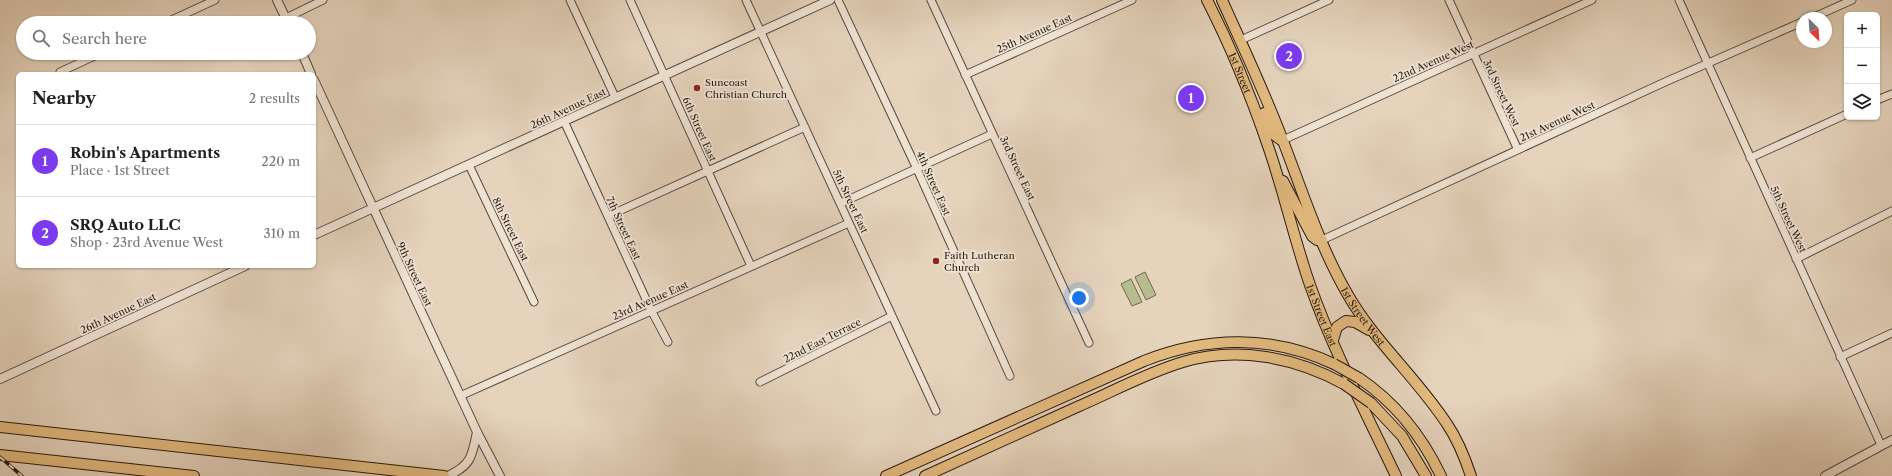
<!DOCTYPE html>
<meta charset="utf-8">
<style>
:root{--surface:#fff;--page:#f2f2f2;--text:#202124;--muted:#757577;--line:#e0e0e0;--accent:#7c3aed}
body{margin:0;font-family:"Libre Caslon Text",serif;background:var(--page);color:var(--text)}
.controls{position:absolute;right:12px;top:12px;display:grid;overflow:hidden;border-radius:6px;box-shadow:0 1px 3px #0004}
.controls button{width:36px;height:36px;display:grid;place-items:center;padding:0;border:0;border-bottom:1px solid var(--line);background:var(--surface);color:var(--text);font:20px sans-serif}
.compass{position:absolute;left:1796px;top:12px;width:36px;height:36px;border-radius:50%;background:var(--surface);box-shadow:0 1px 3px #0004;rotate:155deg}
.you{position:absolute;left:1079px;top:298px;width:14px;height:14px;margin:-10px;border:3px solid #fff;border-radius:50%;background:#1a73e8;box-shadow:0 0 0 6px #1a73e833}
.badge{display:grid;place-items:center;width:26px;height:26px;border-radius:50%;background:var(--accent);color:#fff;font-size:13px;font-weight:700}
.pin{position:absolute;translate:-50% -50%;border:2px solid #fff;box-shadow:0 1px 4px #0006}
.list{margin:0;padding:0;list-style:none}
h2{display:flex;justify-content:space-between;align-items:center;height:52px;margin:0;padding:0 16px;font-size:17px}
h2 small{font-size:13px;font-weight:400;color:var(--muted)}
.list li{display:grid;grid-template-columns:26px 1fr auto;gap:12px;align-items:center;box-sizing:border-box;height:72px;padding:0 16px;border-top:1px solid var(--line)}
.list b{display:block;font-size:15px;white-space:nowrap}
.list p{margin:0;font-size:13px;white-space:nowrap;color:var(--muted)}
.list em{font-size:13px;font-style:normal;color:var(--muted)}
.icon{flex:none;width:22px;height:22px;fill:none;stroke:currentColor;stroke-width:2;stroke-linecap:round;stroke-linejoin:round}
.map{position:relative;flex:none;width:1892px;height:476px;overflow:hidden}
.search{position:absolute;background:var(--surface);box-shadow:0 1px 3px #0004;left:16px;top:16px;width:300px;height:44px;display:flex;align-items:center;gap:10px;box-sizing:border-box;padding:0 14px;border-radius:22px;color:var(--muted);font-size:15px}
.panel{position:absolute;background:var(--surface);box-shadow:0 1px 3px #0004;left:16px;top:72px;width:300px;height:196px;border-radius:6px}
.map>svg:first-child{display:block}
.green{fill:#b7bc8f;stroke:#706a50}
.lines{fill:none;stroke-linecap:round;stroke-linejoin:round}
.minor-casing{stroke:#58483c;stroke-width:9}
.tertiary-casing{stroke:#58483c;stroke-width:10}
.primary-casing{stroke:#291911;stroke-width:12}
.minor{stroke:#eee2d3;stroke-width:7}
.tertiary{stroke:#eee2d3;stroke-width:8}
.primary{stroke:#e2ba7e;stroke-width:10}
.rail-casing{stroke:#291911;stroke-width:3.5}
.rail{stroke:#eee2d3;stroke-width:2;stroke-dasharray:6;stroke-linecap:butt}
.primary-bridge-casing{stroke:#291911;stroke-width:12;stroke-linecap:butt}
.primary-bridge{stroke:#e2ba7e;stroke-width:10}
.poi-dot{fill:#8f2418;stroke:#eee2d3;stroke-width:1.5}
.labels{text-anchor:middle;stroke-width:3.5;stroke-linejoin:round;paint-order:stroke}
.street-label{font-size:10px;fill:#291911;stroke:#eee2d3}
.poi-label{font-size:10px;fill:#291911;stroke:#eee2d3;text-anchor:start}
</style>
<div class="map">
<svg width="1892" height="476" viewBox="0 0 1892 476">
<rect width="100%" height="100%" fill="#e5d3bc"/>
<filter id="stains"><feTurbulence type="fractalNoise" baseFrequency=".005" numOctaves="4"/><feColorMatrix values="0 0 0 0 .2 0 0 0 0 .09 0 0 0 0 .02 0 0 0 .5 -.17"/></filter>
<radialGradient id="worn" r=".72"><stop offset=".6" stop-color="#630" stop-opacity="0"/><stop offset="1" stop-color="#630" stop-opacity=".3"/></radialGradient>
<path class="green" d="M1145,272l11,23 -10,5 -11,-23z
M1131,279l11,23 -10,4 -11,-22z"/>
<g class="lines">
<g class="minor-casing">
<path id="minor" d="M570,0l45,97
M630,0l121,266
M746,0l190,411
M838,0l79,169 93,207
M931,0l158,343
M1449,0l69,150
M1679,0l202,445
M286,18l37,-18
M1812,18l40,-18
M165,23l50,-23
M1241,40l88,-40
M60,72l41,-19
M965,75l167,-75
M1877,100l15,-6
M564,121l87,189 17,32
M1283,140l309,-140
M1750,158l97,-44
M469,165l65,137
M841,203l151,-69
M608,216l197,-89
M1322,240l343,-158 137,-60
M1796,259l96,-48
M1840,357l52,-24
M760,382l132,-66
M460,396l389,-173"/>
</g>
<g class="tertiary-casing">
<path id="tertiary" d="M277,0l11,23
M302,53l9,21
M314,80l163,352 23,44
M314,235l516,-235
M0,379l245,-113
M448,476c23,-11 24,-19 29,-44
M1825,476l67,-36"/>
</g>
<g class="primary-casing">
<g id="primary">
<path id="s1" d="M1207,0c24,47 44,96 61,146 16,46 26,93 42,139 23,65 56,128 86,191"/>
<path id="s2" d="M1222,0c21,47 43,93 61,141 20,52 37,106 65,154 27,47 69,83 99,129 11,16 18,34 24,52"/>
<path d="M1264,113l9,21 8,6"/>
<path d="M1283,181l29,55 5,4h5"/>
<path d="M1333,340l4,-13 9,-6 9,1 14,8"/>
<path d="M1359,378c37,25 63,58 82,98"/>
<path d="M1371,403l31,33 24,40"/>
<path d="M0,427l444,49"/>
<path d="M0,455l194,21"/>
<path d="M886,476l258,-115c63,-25 128,-26 190,3"/>
<path d="M925,476c50,-23 101,-46 152,-69 35,-15 69,-34 106,-45 54,-16 112,-5 161,22"/>
</g>
</g>
<use href="#minor" class="minor"/>
<use href="#tertiary" class="tertiary"/>
<use href="#primary" class="primary"/>
<g class="rail-casing">
<path id="rail" d="M0,457l22,19"/>
</g>
<use href="#rail" class="rail"/>
<g class="primary-bridge-casing">
<path id="primary-bridge" d="M1334,364l25,14
M1344,384l27,19"/>
</g>
<use href="#primary-bridge" class="primary-bridge"/>
</g>
<g class="poi-dot">
<circle cx="697" cy="88" r="4"/>
<circle cx="936" cy="261" r="4"/>
</g>
<g class="labels">
<g class="street-label">
<text transform="translate(1034 33) rotate(-24)" y="4">25th Avenue East</text>
<text transform="translate(1433 61) rotate(-24)" y="4">22nd Avenue West</text>
<text dy="4" stroke="none"><textPath href="#s1" startOffset="80">1st Street</textPath></text>
<text transform="translate(1502 93) rotate(65)" y="4">3rd Street West</text>
<text transform="translate(568 108) rotate(-25)" y="4">26th Avenue East</text>
<text transform="translate(1557 121) rotate(-25)" y="4">21st Avenue West</text>
<text transform="translate(700 129) rotate(66)" y="4">6th Street East</text>
<text transform="translate(1018 168) rotate(65)" y="4">3rd Street East</text>
<text transform="translate(934 183) rotate(66)" y="4">4th Street East</text>
<text transform="translate(851 201) rotate(65)" y="4">5th Street East</text>
<text transform="translate(1789 219) rotate(65)" y="4">5th Street West</text>
<text transform="translate(624 228) rotate(65)" y="4">7th Street East</text>
<text transform="translate(511 229) rotate(64)" y="4">8th Street East</text>
<text transform="translate(415 274) rotate(65)" y="4">9th Street East</text>
<text transform="translate(650 300) rotate(-24)" y="4">23rd Avenue East</text>
<text transform="translate(118 313) rotate(-25)" y="4">26th Avenue East</text>
<text dy="4" stroke="none"><textPath href="#s1" startOffset="336">1st Street East</textPath></text>
<text dy="4" stroke="none"><textPath href="#s2" startOffset="347">1st Street West</textPath></text>
<text transform="translate(822 340) rotate(-27)" y="4">22nd East Terrace</text>
</g>
<g class="poi-label">
<text x="705" y="86">Suncoast<tspan x="705" dy="12">Christian Church</tspan></text>
<text x="944" y="259">Faith Lutheran<tspan x="944" dy="12">Church</tspan></text>
</g>
</g>
<rect width="100%" height="100%" filter="url(#stains)"/>
<rect width="100%" height="100%" fill="url(#worn)"/>
</svg>
<div class="controls">
<button>+</button>
<button>−</button>
<button><svg class="icon" aria-label="layers" viewBox="0 0 24 24"><path d="M12 4l9 5-9 5-9-5zM3 14l9 5 9-5"/></svg></button>
</div>
<svg class="compass" viewBox="-18 -18 36 36"><path d="M0-13l5 13h-10z" fill="#e53935"/><path d="M0 13l5-13h-10z" fill="#757577"/></svg>
<div class="you"></div>
<div class="pin badge" style="left:1191px;top:98px">1</div>
<div class="pin badge" style="left:1289px;top:56px">2</div>
<div class="search"><svg class="icon" aria-label="search" viewBox="0 0 24 24"><circle cx="10" cy="10" r="6"/><path d="M15 15l6 6"/></svg>Search here</div>
<section class="panel">
<h2>Nearby<small>2 results</small></h2>
<ul class="list">
<li><span class="badge">1</span><div><b>Robin's Apartments</b><p>Place · 1st Street</p></div><em>220 m</em></li>
<li><span class="badge">2</span><div><b>SRQ Auto LLC</b><p>Shop · 23rd Avenue West</p></div><em>310 m</em></li>
</ul>
</section>
</div>
